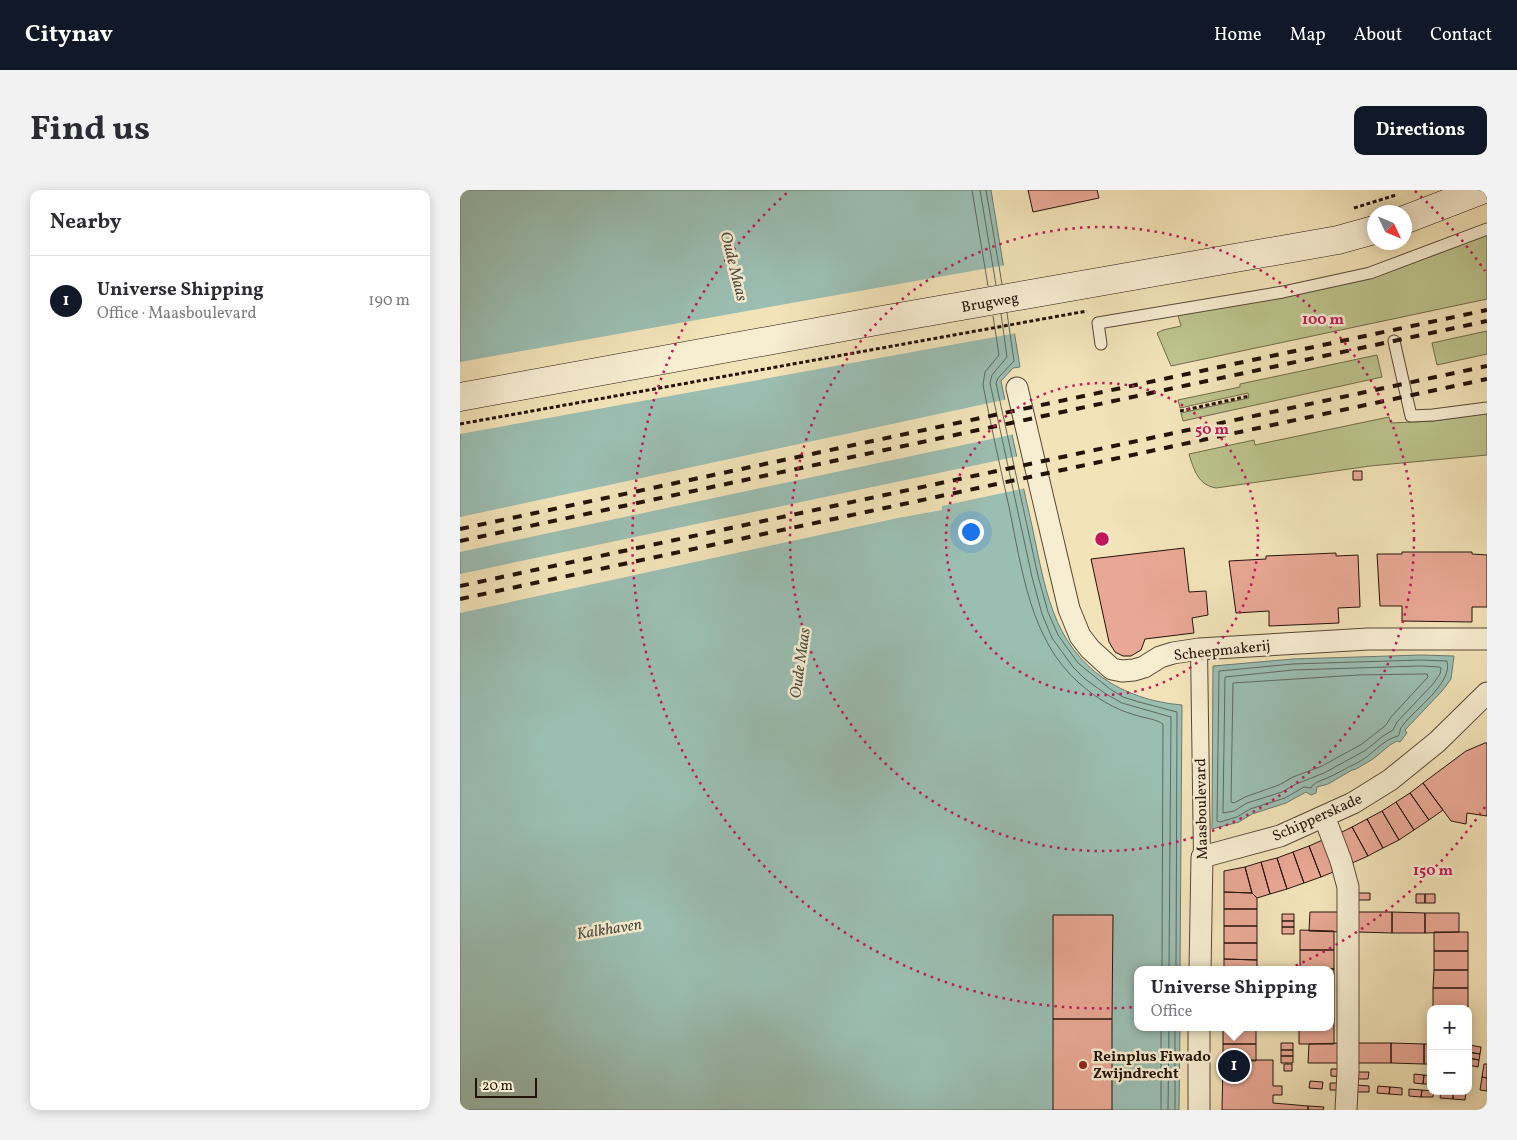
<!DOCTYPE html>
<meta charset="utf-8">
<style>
:root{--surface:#fff;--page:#f2f2f3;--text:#2b2b33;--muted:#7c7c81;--line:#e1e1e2;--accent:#111827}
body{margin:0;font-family:Vollkorn,serif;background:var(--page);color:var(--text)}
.controls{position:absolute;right:15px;bottom:15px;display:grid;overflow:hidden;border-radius:10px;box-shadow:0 2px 12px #0003}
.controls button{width:45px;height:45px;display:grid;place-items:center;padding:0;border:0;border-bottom:1px solid var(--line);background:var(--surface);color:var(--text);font:25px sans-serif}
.compass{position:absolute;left:907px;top:15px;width:45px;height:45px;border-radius:50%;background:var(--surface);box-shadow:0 2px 12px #0003;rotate:134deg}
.scale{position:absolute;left:15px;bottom:12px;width:62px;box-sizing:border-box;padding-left:5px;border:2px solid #24130b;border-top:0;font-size:14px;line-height:18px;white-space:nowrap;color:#24130b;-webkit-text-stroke:4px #f7edd1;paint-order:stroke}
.you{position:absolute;left:510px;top:341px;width:18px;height:18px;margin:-12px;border:4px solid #fff;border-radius:50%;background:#1a73e8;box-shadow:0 0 0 8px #1a73e833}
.badge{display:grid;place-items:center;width:32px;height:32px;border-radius:50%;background:var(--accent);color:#fff;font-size:16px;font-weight:700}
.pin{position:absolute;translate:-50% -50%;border:2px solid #fff;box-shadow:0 1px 5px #0006}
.popup{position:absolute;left:674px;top:776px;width:200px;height:65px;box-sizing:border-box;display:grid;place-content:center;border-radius:10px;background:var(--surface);filter:drop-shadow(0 1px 4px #0005);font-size:16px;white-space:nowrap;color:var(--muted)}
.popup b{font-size:19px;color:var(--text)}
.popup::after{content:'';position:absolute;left:50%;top:100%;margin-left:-10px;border:10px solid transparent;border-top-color:var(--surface)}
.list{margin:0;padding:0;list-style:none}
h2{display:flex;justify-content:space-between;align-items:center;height:65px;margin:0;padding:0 20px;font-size:21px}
h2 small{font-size:16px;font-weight:400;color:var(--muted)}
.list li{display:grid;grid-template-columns:32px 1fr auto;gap:15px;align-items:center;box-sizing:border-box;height:90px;padding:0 20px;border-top:1px solid var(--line)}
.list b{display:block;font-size:19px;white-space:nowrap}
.list p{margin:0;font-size:16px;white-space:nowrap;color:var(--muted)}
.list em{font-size:16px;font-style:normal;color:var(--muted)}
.map{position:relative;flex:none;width:1027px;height:920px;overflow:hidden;border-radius:10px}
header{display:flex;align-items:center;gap:30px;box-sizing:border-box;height:70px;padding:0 25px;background:var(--accent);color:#fff}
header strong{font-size:24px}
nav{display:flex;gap:28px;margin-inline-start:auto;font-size:18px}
.intro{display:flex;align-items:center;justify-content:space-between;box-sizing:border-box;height:120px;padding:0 30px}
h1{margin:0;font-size:35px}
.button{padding:12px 22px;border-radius:10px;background:var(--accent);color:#fff;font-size:18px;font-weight:700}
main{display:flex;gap:30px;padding:0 30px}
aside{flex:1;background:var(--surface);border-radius:10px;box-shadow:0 2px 12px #0003}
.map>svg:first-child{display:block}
.green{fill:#bcc38d;stroke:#706b4c}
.water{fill:#9bbeb2;stroke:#6b7a6f}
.pier{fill:#f2e3b8}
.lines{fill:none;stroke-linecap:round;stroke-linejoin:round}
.shore{stroke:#60685e;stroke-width:1}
.building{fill:#e9a895;stroke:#24130b}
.service-casing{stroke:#584736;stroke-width:13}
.pedestrian-casing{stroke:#584736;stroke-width:18}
.minor-casing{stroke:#584736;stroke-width:23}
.secondary-casing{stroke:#24130b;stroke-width:29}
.path{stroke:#24130b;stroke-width:3;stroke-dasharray:4 2.5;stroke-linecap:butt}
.service{stroke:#f7edd1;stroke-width:11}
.pedestrian{stroke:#f7edd1;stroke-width:16}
.minor{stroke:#f7edd1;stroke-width:21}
.secondary{stroke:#f7edd1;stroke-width:28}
.rail{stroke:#24130b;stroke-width:4;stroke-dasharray:9 9;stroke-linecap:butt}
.ring{fill:none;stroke:#c2185b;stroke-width:2.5;stroke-dasharray:2.5 5}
.poi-dot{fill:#8f2418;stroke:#f7edd1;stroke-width:2}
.labels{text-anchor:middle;stroke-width:5;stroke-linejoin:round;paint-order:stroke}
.street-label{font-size:15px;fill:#24130b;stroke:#f7edd1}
.poi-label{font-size:15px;font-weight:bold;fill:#24130b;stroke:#f7edd1;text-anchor:start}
.water-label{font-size:16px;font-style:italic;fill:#4e4f45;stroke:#f7edd1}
.centre{fill:#c2185b;stroke:#f7edd1;stroke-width:2.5}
.ring-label{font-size:15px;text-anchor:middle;font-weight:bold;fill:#c2185b;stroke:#f7edd1;stroke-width:5;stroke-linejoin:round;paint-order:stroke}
</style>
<header>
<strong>Citynav</strong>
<nav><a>Home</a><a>Map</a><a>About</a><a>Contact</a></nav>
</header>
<div class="intro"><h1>Find us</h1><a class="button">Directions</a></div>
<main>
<aside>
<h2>Nearby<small></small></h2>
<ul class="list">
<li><span class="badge">1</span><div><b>Universe Shipping</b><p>Office · Maasboulevard</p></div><em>190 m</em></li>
</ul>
</aside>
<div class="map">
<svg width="1027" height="920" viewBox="0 0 1027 920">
<rect width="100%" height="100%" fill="#f2e3b8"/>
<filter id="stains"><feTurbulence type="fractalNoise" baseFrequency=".004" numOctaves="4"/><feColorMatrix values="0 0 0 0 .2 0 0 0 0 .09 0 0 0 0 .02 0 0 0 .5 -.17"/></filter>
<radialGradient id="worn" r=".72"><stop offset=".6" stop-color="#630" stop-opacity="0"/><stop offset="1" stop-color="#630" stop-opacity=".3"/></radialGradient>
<path class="green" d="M1027,42v67l-316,67 -14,-33 6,-3 18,-4 -4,-14 106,-17z
M1027,141v23l-50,11 -5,-22z
M917,165l5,22 -199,44 -2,-8 68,-15 -1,-5 -68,15 -2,-8 62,-13v-3z
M1027,223v42l-117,11 -154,22c-18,-3 -22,-18 -27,-34l65,-14 1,5 134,-28 2,6 42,-2z"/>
<path class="water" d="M0,0h531l29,177 -7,1 -12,13c10,49 20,97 31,145 6,28 11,58 21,85 21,58 69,89 129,94l-2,265h-42v57h42l-1,83h-719z
M961,465l33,1 -3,23 -9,12 -37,39 2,3 -7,9 -3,-1 -7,4 -17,14 -17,10 -4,1 -24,14 -11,3 -1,6 -5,2 -5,-3 -20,11 -34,11 -13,8 -27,7 1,-163 80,-7z"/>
<path class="pier" d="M546,75l11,68 -557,101v-72z
M548,209l7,35 -555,118v-35z
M559,266l7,32 -84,18v4l-44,8 -438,95v-39z"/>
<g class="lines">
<path class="shore" d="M512,0l16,96
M520,0l16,95
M526,0l16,94
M547,123l7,48 -16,17 -2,5 42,193 10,36 10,23 20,28 32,26 13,8 16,5 38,10 -1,258
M541,124l6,43 -15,18 -2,8 42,194 10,37 10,24 21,29 12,12 21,15 16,9 49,14 -2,253
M533,126l6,39 -14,17 -2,13c8,41 17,81 26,122 13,62 21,133 70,176 17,15 35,26 56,32 9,3 21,4 28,9l-1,246
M961,470l26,1c6,22 -32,48 -44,64 -4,4 -2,7 -5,11 -17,4 -27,21 -43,28 -9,4 -18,10 -28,14 -6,3 -12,3 -16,10l-7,-1 -19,11 -35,11 -13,8 -17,5 -3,-1 2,-150 74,-7z
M961,476l19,1 1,2 -1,5 -7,10 -36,38 -4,8 -10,6 -17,14 -42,23 -28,11 -14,8 -35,11 -13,8 -11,2 2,-136 68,-7z
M961,484h6l1,3 -37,40 -5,8 -24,19 -40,22 -29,11 -14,8 -34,12 -11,6 -3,-1 2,-119 125,-8z
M701,920v-83
M708,920l1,-83
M715,920v-83"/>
</g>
<path class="building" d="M568,0h69l2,8 -66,14z
M893,281h9v9h-9z
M724,358l5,44 17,-1 2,24 -16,3 2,15 -49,6 -4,11 -10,6h-8l-8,-4 -6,-10 -18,-83z
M942,362h70v2l15,1v52h-15v15l-70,-1v-15h-22l-3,-52h25z
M876,363v3l22,-1 2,50v2l-22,1 1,15 -70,3v-15l-33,2 -7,-52 37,-2v-3z
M1025,553h2v73l-20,-3 -1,11 -15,-3 -28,-38 43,-32z
M963,593l20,27 -14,10 -19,-27z
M950,603l19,27 -15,10 -18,-28z
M936,612l18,28 -15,10 -17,-29z
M922,621l17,29 -16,8 -16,-29z
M907,629l16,29 -15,8 -16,-29z
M892,637l16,29 -18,8 -14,-29z
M865,649l13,31 -17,7 -12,-31z
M849,656l12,31 -17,6 -11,-31z
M833,662l11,31 -17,6 -10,-31z
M817,668l10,31 -17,5 -9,-32z
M801,672l9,32 -13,4 -5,-5 -7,-26z
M785,677l7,26 -28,-1v-21z
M764,702l28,1 5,5v11h-33z
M898,703h12v7h-12z
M956,704h9v9h-9z
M965,704h10v9h-10z
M764,719h33v17h-33z
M850,722h34v20l-35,-1z
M898,722h34v21l-34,-1z
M932,722l33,1v20h-33z
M965,723h34v19l-34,1z
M822,724h12v7h-12z
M593,725h60l-1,104h-59z
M822,731h12v6h-12z
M764,736h33v17h-33z
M822,737h12v7h-12z
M840,740l34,1v19h-34z
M974,742h34v19h-34z
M764,753h33v17l-33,-1z
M840,760h34v19l-34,-1z
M974,761h34v19h-34z
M764,769l33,1v10h-33z
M840,778l34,1v18h-4v-17h-30z
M974,780h34v18h-35z
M870,797h4v19h-4z
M973,798h35v19h-35z
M870,816h4v19h-4z
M973,817h35v2h-35z
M593,829h59v91h-59z
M870,835h4v19h-35v-17h31z
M763,837h33v17h-33z
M821,853h12v7h-12z
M883,853v20h-35l1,-19z
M897,853h34v20h-34z
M931,853l33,1v20l-33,-1z
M763,854h33v17l-33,-1z
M964,854h7v20h-7z
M1009,855l12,2 -1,7 -12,-2z
M821,860h12v6h-12z
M1008,862l12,2 -1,6 -11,-2z
M821,866h12v7h-12z
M1008,868l11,2 -1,7 -10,-2z
M763,870h50v26h9v9h-9v8l35,3v4h-86z
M824,874h8v7h-8z
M1024,874h3v14l-5,-1z
M871,879h12v8l-12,-1z
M897,882h12l-1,7h-11z
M954,884l10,1 -1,9 -9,-1z
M964,885l7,1v8h-8z
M1022,887l5,1v13l-7,-1z
M850,891l13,1 -1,7 -13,-1z
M870,893h13v7h-13z
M896,895l13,1v6h-13z
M918,896l12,1 -1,7 -12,-1z
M930,897l12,1v7l-13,-1z
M949,899l13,1 -1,7 -12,-1z
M962,900l12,1 -1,6h-12z
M981,901l12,1v7l-13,-1z
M993,902l13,1 -1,7 -12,-1z
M848,916l16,1 -1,3h-15z"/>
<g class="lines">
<g class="service-casing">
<path id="service" d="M934,151l17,75 22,-1 54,-7
M641,154l-3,-21 185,-31 87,-19 117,-44"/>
</g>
<g class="pedestrian-casing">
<path id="pedestrian" d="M739,459l3,208"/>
</g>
<g class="minor-casing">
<path id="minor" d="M557,198l52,221 11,27 10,13 22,20 10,2 12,-1 10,-3 16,-10 13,-4 26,-4 169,-10h119
M864,626l17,45 7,26v184l-2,39
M740,780l2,-113 78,-21 73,-33 37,-23 47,-38 50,-49
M739,920v-83"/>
</g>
<g class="secondary-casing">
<path id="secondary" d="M944,30l78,-30
M0,207l422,-77 456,-80 36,-10"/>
</g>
<path class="path" d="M894,18l42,-13
M720,221l69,-15
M0,234l627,-113"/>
<use href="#service" class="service"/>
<use href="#pedestrian" class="pedestrian"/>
<use href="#minor" class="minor"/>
<use href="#secondary" class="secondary"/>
<path class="rail" d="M0,339l1027,-219
M0,351l1027,-220
M0,396l1027,-220
M0,409l1027,-220"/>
</g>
<g class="ring">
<circle cx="642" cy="349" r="156"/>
<circle cx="642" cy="349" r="312"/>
<path d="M1025 617A468 468 0 1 1 329 1M955 1A468 468 0 0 1 1025 81"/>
</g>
<circle class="poi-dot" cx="623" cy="875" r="5"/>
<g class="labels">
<g class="street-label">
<text transform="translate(530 112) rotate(-10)" y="5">Brugweg</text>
<text transform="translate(762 460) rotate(-6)" y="5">Scheepmakerij</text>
<text transform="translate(741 619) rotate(-91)" y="5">Maasboulevard</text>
<text transform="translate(857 627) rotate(-24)" y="5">Schipperskade</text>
</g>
<g class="poi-label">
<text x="633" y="871">Reinplus Fiwado<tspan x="633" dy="17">Zwijndrecht</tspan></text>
</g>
<g class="water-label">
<text transform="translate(275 76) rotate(76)" y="6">Oude Maas</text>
<text transform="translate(339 473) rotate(-82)" y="6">Oude Maas</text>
<text transform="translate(149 738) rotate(-9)" y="6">Kalkhaven</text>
</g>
</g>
<circle cx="642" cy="349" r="8" class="centre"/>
<g class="ring-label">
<text x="863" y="134">100 m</text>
<text x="752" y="244">50 m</text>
<text x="973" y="685">150 m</text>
</g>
<rect width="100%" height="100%" filter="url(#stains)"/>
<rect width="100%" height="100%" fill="url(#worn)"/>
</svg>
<div class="controls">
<button>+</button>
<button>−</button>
</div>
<svg class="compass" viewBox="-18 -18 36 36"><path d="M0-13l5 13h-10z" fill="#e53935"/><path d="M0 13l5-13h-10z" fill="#7c7c81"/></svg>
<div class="scale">20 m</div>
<div class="you"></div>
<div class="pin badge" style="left:774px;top:876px">1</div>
<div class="popup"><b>Universe Shipping</b>Office</div>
</div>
</main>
